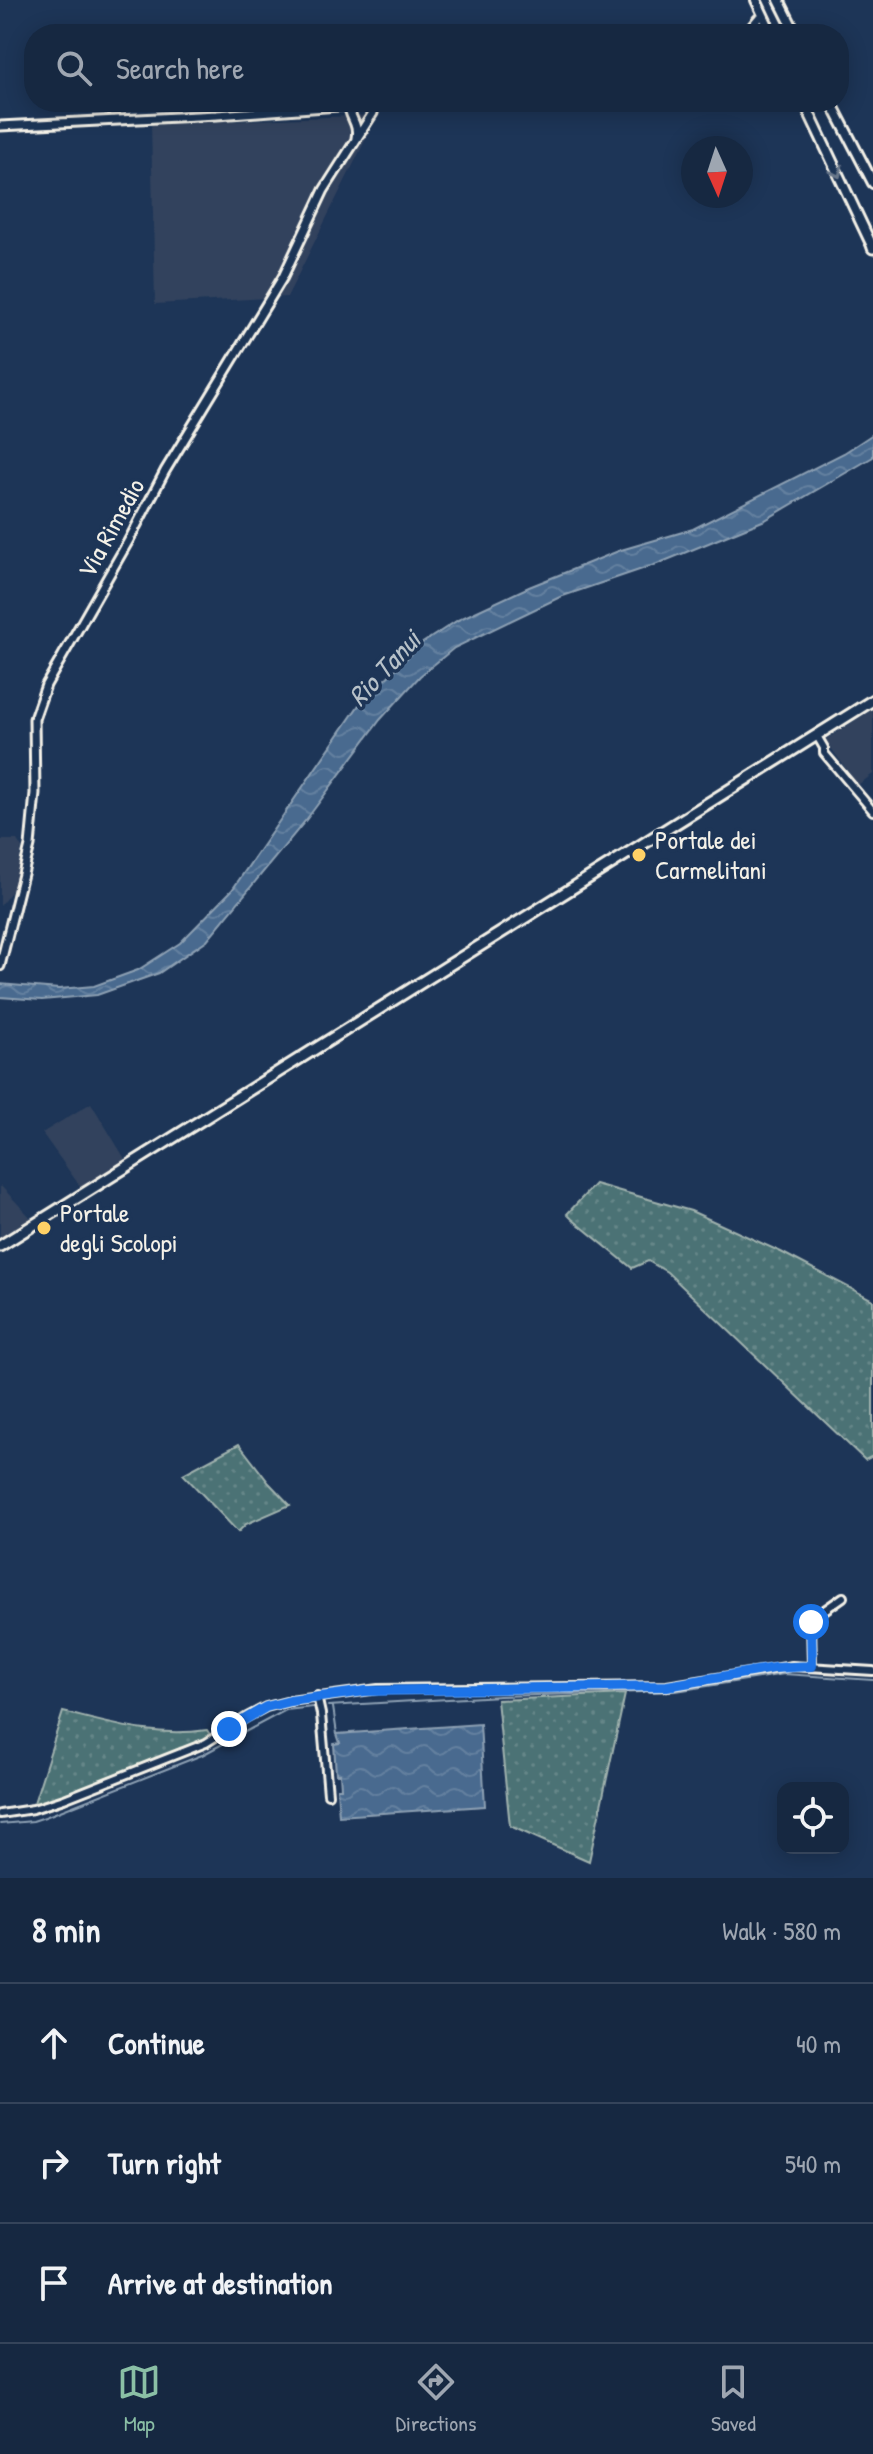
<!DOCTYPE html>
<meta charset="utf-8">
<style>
:root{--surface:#162841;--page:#23344c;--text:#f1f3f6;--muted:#9ea6b1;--line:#35445a;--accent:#8abfa5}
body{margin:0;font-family:"Patrick Hand",sans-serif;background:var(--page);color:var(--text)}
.controls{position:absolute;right:24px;bottom:24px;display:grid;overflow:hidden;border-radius:16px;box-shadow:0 4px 20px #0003}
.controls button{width:72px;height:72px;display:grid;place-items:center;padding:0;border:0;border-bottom:2px solid var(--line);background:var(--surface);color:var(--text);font:40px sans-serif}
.compass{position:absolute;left:681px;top:136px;width:72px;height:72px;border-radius:50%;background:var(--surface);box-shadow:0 4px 20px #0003;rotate:177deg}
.stop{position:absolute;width:24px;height:24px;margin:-18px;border:6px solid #1a73e8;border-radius:50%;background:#fff}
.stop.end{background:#1a73e8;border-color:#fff;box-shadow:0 2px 8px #0008}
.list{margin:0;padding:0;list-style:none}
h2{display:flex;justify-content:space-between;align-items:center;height:104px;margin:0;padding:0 32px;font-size:34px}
h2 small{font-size:26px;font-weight:400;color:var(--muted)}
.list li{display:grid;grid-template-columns:52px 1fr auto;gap:24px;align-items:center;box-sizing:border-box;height:120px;padding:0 32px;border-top:2px solid var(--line)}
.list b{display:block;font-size:30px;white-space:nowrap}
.list em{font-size:26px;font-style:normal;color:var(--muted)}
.icon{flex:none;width:44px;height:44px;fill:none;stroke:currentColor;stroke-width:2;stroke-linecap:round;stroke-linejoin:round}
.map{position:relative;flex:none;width:873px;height:1878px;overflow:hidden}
.search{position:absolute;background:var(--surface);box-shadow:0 4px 20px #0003;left:24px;right:24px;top:24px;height:88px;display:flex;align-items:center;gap:20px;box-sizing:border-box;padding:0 28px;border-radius:32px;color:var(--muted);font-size:30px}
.sheet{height:464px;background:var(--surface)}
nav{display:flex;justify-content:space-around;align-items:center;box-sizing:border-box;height:112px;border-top:2px solid var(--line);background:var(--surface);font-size:22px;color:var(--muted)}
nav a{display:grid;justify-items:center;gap:4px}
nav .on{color:var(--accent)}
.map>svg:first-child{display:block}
.built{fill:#31425d}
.grass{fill:url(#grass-dots);stroke:#a0b2ae;stroke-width:2}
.water{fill:url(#water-waves);stroke:#8da0b3;stroke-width:2}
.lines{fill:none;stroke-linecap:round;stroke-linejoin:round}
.stream{stroke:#8da0b3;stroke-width:2}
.minor-casing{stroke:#f4f1e8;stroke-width:12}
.tertiary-casing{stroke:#f4f1e8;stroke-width:13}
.secondary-casing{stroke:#f4f1e8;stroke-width:14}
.primary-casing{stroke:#f4f1e8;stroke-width:15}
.minor{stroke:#1d3557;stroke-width:6}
.tertiary{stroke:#1d3557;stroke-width:7}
.secondary{stroke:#1d3557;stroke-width:8}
.primary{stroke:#1d3557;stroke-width:9}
.oneway{stroke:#68778a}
.route{stroke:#1a73e8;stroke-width:10}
.poi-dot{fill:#ffd166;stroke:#1d3557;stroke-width:3}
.labels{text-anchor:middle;stroke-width:7;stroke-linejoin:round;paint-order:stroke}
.street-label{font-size:26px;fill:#f4f1e8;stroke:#1d3557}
.poi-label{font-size:26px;fill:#f4f1e8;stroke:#1d3557;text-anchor:start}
.water-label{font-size:28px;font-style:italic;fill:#b8c2c9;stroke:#1d3557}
</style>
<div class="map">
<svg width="873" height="1878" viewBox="0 0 873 1878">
<defs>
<pattern id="grass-dots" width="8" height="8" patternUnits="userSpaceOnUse" patternTransform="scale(2)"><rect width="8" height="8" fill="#4c7275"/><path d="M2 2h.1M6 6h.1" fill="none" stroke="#668789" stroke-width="1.8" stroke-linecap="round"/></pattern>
<pattern id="water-waves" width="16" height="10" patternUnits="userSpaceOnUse" patternTransform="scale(2)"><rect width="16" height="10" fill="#496a8f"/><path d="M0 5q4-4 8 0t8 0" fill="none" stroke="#64809f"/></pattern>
</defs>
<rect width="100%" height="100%" fill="#1d3557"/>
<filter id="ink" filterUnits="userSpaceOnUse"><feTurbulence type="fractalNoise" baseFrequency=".0125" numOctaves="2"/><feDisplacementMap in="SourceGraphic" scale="16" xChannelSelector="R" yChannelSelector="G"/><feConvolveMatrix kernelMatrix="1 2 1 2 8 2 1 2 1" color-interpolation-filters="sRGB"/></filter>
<g filter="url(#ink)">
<path class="built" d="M378,115l-91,182 -132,7 -4,-180z
M873,709v65l-15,11 -33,-45z
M0,840h17l5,8 -8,40 -14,18z
M91,1103l36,59 -45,27 -40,-56z
M0,1185l34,36 -34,18z"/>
<path class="grass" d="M595,1184l96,27 90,41 92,48v156l-8,4 -198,-188 -19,-11 -16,7 -60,-49 -5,-5z
M239,1444l30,39 21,22 -44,19 -8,8 -55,-58z
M625,1694l-36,167 -79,-35 -13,-126z
M63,1712c49,12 93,26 144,18l4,6 -42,20 -136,50z"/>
<path class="water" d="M873,434v23l-108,63 -108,44 -97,33 -106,51 -34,28 -40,44 -74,100 -99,120 -48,33 -62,22 -55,5 -42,-3v-13l59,5 35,-3 44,-16 42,-27 52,-53 127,-185 62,-61 37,-24 71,-33 92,-37 72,-21 151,-76z
M480,1724l5,82 -146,10 -2,-28h4l-1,-14h-4l-2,-30 6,-1 -3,-9z"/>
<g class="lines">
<path class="stream" d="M650,1692l26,-1 108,-17 89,6
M328,1706l172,-10 143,-4
M333,1707l4,27
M0,1824l33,-3 12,-4 157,-62 84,-45 27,-3"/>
<g class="minor-casing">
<path id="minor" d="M817,736l7,12v5l49,58
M812,1666l-1,-44 5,-6 27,-19
M317,1696l4,18 7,80
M0,1814l33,-5 31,-10 142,-56 41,-26 19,-10 24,-6 88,-12 289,-3 125,-20 81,5"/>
</g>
<g class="tertiary-casing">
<path id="tertiary" d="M746,34l12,-15
M349,106c0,11 10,18 7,32
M0,126l217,-11 175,-13
M0,966l30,-120 5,-53 -1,-74 12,-34 83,-145 36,-69 118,-194 41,-87 49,-77 1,-9"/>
</g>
<g class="secondary-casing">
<path id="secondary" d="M756,0l16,34
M779,0l17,34
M804,102l69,146
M831,102l42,81"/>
</g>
<g class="primary-casing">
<path id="primary" d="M873,247v1
M0,1246l873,-546"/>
</g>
<use href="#minor" class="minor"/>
<use href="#tertiary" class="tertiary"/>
<use href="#secondary" class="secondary"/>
<use href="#primary" class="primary"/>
</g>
<defs><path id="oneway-chevron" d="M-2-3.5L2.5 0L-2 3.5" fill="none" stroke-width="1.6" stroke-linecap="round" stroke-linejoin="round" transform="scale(2)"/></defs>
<use class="oneway" href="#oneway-chevron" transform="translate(837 172) rotate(65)"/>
</g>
<g class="lines" filter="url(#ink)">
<path class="route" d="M229,1729l37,-22 24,-6 76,-10 301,-5 107,-18 38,-2 -1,-44"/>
</g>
<g class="poi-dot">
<circle cx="639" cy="855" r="8"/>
<circle cx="44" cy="1228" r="8"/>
</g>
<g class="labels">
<g class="street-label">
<text transform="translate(111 528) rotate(-61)" y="9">Via Rimedio</text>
</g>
<g class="poi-label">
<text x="655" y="849">Portale dei<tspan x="655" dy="30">Carmelitani</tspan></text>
<text x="60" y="1222">Portale<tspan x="60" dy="30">degli Scolopi</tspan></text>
</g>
<g class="water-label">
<text transform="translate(384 668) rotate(-47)" y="10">Rio Tanui</text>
</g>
</g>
</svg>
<div class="controls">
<button><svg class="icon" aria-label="locate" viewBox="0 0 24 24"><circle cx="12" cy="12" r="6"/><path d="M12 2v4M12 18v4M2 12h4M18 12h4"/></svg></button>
</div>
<svg class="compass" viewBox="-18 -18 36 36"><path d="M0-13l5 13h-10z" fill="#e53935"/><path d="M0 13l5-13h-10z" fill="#9ea6b1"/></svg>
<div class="stop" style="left:811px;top:1622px"></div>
<div class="stop end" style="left:229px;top:1729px"></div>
<div class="search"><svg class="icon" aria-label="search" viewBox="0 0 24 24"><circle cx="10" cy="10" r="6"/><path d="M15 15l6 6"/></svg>Search here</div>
</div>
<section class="sheet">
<h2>8 min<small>Walk · 580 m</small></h2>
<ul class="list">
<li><svg class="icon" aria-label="ahead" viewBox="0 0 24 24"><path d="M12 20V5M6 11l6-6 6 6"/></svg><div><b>Continue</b></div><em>40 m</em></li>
<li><svg class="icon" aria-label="right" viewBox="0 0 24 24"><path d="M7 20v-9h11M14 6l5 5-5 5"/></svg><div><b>Turn right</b></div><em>540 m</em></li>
<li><svg class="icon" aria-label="arrive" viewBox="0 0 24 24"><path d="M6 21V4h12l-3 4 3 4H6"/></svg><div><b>Arrive at destination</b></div></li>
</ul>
</section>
<nav>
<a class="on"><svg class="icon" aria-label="map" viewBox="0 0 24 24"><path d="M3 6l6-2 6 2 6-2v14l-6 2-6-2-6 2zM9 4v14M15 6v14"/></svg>Map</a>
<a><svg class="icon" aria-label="directions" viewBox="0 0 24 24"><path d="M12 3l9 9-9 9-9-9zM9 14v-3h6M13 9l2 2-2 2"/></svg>Directions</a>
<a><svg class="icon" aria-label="saved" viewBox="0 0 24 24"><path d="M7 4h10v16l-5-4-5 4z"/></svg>Saved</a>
</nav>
